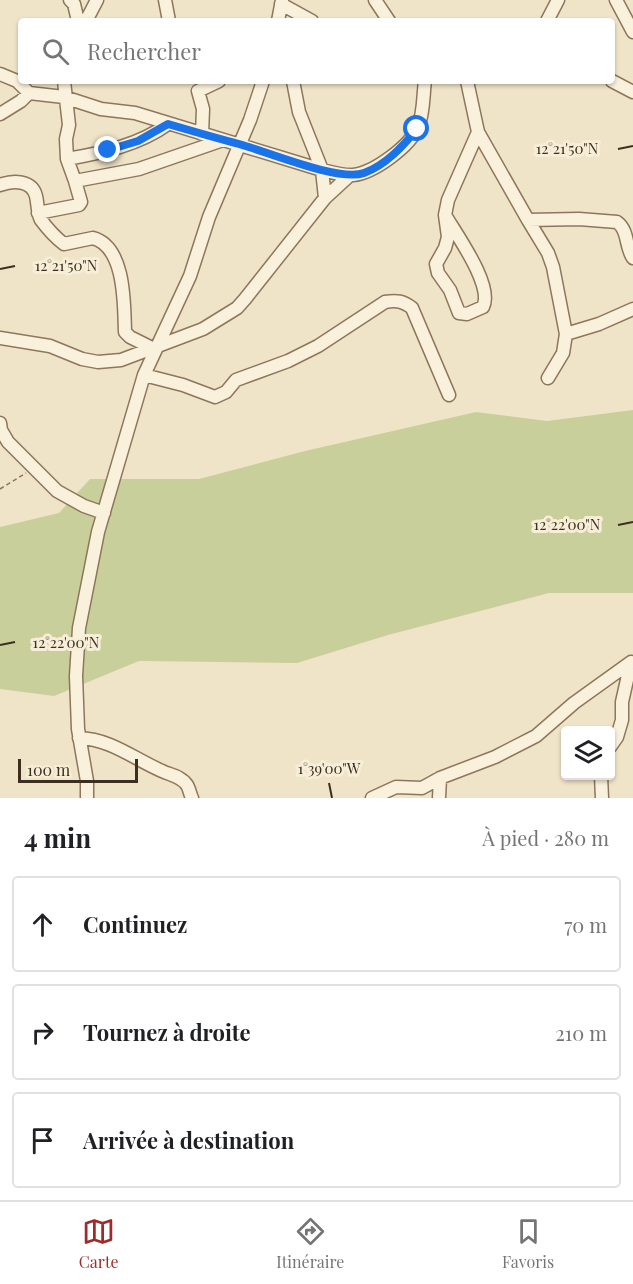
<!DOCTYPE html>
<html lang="fr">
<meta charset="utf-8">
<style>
:root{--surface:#fff;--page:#f6f6f6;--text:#202124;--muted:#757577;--line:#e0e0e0;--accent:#9e2a2b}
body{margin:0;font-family:"Playfair Display",serif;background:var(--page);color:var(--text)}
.controls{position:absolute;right:18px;bottom:18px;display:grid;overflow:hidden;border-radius:6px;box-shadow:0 2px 4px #0004}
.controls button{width:54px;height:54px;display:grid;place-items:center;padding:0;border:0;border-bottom:2px solid var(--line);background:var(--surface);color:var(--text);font:30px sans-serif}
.scale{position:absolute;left:18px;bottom:15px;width:120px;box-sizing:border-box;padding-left:6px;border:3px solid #3d2e20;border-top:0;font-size:16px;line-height:21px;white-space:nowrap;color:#3d2e20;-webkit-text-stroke:4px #f7eed8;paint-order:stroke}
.stop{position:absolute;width:18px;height:18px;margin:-14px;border:4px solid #1a73e8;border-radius:50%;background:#fff}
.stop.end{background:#1a73e8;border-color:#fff;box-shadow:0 2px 6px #0008}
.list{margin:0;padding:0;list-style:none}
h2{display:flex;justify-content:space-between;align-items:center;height:78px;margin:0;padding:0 24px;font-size:26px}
h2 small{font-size:20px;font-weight:400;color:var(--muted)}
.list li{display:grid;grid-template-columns:39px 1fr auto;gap:18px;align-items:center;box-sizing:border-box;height:96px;margin:0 12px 12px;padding:0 12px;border:2px solid var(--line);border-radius:6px}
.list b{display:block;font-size:22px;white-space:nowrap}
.list em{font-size:20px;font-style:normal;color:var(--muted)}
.icon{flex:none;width:33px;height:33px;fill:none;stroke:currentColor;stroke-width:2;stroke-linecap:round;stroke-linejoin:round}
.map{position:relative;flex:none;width:633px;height:798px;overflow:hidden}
.search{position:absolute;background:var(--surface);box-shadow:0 2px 4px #0004;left:18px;right:18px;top:18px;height:66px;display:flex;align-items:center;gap:15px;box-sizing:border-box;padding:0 21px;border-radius:6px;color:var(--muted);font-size:22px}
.sheet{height:402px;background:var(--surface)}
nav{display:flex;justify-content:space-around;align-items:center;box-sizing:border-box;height:84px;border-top:2px solid var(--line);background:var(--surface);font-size:16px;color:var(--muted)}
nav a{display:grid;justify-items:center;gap:3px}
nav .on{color:var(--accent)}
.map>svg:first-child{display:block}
.green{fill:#c9cf9b}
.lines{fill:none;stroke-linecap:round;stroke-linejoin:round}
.minor-casing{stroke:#8d765c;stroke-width:15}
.path{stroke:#8d765c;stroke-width:1.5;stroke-dasharray:4.5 3;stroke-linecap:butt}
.minor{stroke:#faf1dc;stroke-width:12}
.route{stroke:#1a73e8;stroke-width:8}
.ticks{fill:none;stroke:#3d2e20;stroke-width:2}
.ticks-label{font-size:15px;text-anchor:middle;fill:#3d2e20;stroke:#f7eed8;stroke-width:6;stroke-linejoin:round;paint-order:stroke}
</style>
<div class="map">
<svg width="633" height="798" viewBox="0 0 633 798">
<rect width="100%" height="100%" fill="#f0e4c8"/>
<path class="green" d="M633,410v183h-84l-161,42 -91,28 -158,-2 -85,35 -54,-7v-162l59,-14 31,-34h109l106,-28 171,-39 71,9z"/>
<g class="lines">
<g class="minor-casing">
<path id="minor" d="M70,0l4,4 4,17
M165,0l4,21
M375,0l14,21
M616,0l17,32
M281,4l31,17
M86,21l11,-21
M278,21l4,-21
M547,21l11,-21
M0,74l17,7 12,12 35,4 37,12 34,4 187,57c10,2 21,6 31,5 21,-2 57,-29 65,-48 6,-14 5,-32 7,-46
M64,81l5,44 -3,14 1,20 8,22 64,-12 84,-29
M293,81l6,31 23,58 3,28
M467,81l11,51 50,88 51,-1 38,3c12,9 8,25 16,36
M612,81l21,11
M0,114l21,-13 8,-8
M202,134l1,-25 -5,-18 21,-10
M67,159c35,-6 72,-14 101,-35
M0,185c13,-5 32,-5 36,11 2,8 1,17 5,24 6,8 15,18 23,24l29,-6c33,9 31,68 32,94l5,5 22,11
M38,213l41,-8 2,-3 -6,-21
M445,215c11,19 49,71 38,92l-16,7 -8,-1 -9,-23 -12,-17 -2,-9 9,-16 3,-11 -3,-22 3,-15 30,-68
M528,220l20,33 5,14 13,67 -3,19 -15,25
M566,334l33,-10 34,-15
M0,338l50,8 32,13 16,3 23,-2 82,-31 34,-21 8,-9 80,-101 25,-23
M144,375l39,10 32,12 11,-5 10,-12 52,-19 30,-15 67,-44c12,-2 18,-1 27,6l37,87
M0,423l1,7 7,12 49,49 27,15 20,7
M79,738c32,1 55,21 83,33 8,4 19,5 25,14 2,3 3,9 5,13
M610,747l7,-10 5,-17v-18l9,-40
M601,776l1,22
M87,798v-17l-9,-52 -2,-53 3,-48 19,-96 46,-157 46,-99 19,-59 41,-97 13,-39
M372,798l24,-11 26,1 18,-10
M439,798l1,-20 55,-21 41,-21 38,-33 57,-41"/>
</g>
<path class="path" d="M0,489l26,-16"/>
<use href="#minor" class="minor"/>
</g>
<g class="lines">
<path class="route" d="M108,150l30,-9 30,-17c24,7 48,14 71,20 29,8 100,38 125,29 22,-8 39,-27 53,-44"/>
</g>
<path class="ticks" d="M618,149l15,-3M0,269l15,-3M618,525l15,-3M0,645l15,-3M329,783l3,15"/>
<g class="ticks-label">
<text x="567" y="154">12°21'50"N</text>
<text x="66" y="271">12°21'50"N</text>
<text x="567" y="530">12°22'00"N</text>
<text x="66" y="648">12°22'00"N</text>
<text x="329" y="774">1°39'00"W</text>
</g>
</svg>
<div class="controls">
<button><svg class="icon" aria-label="layers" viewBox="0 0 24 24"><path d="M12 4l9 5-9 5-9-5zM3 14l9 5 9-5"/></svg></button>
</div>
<div class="scale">100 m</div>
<div class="stop" style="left:417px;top:129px"></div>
<div class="stop end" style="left:108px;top:150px"></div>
<div class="search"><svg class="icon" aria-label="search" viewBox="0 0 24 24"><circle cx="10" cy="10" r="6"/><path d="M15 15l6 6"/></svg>Rechercher</div>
</div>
<section class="sheet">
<h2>4 min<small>À pied · 280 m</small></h2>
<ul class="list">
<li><svg class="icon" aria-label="ahead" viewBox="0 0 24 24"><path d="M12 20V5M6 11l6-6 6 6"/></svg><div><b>Continuez</b></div><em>70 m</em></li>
<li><svg class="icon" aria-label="right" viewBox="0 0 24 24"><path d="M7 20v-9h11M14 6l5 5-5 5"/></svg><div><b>Tournez à droite</b></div><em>210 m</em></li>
<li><svg class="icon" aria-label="arrive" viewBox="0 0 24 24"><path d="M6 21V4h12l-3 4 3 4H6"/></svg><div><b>Arrivée à destination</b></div></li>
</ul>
</section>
<nav>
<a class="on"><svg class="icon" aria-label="map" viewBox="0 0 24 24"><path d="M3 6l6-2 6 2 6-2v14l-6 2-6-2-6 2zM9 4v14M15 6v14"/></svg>Carte</a>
<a><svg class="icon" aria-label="directions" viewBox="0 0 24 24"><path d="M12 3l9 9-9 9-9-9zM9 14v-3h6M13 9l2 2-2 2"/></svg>Itinéraire</a>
<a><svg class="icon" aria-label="saved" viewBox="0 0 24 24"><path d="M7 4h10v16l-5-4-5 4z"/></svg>Favoris</a>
</nav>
